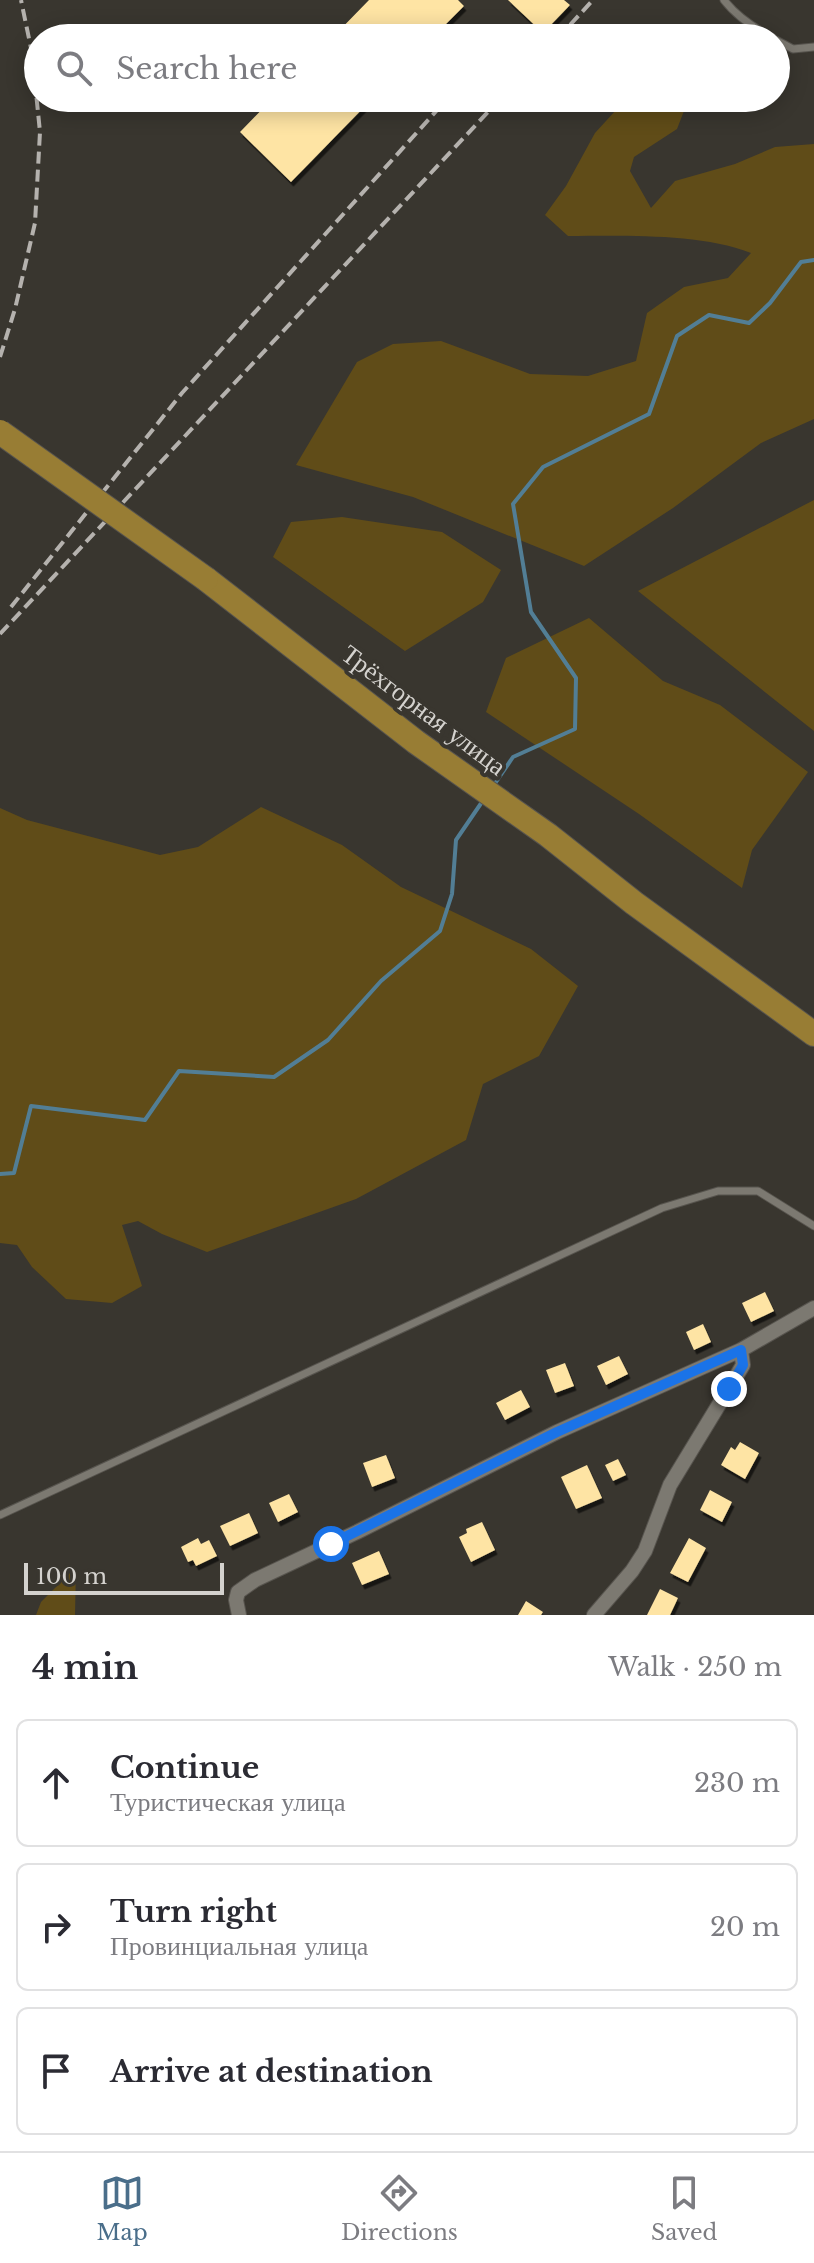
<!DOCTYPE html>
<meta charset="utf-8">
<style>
:root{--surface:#fff;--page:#f2f2f3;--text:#2b2b33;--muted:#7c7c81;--line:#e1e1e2;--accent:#4a6e8a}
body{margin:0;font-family:"Libre Baskerville",serif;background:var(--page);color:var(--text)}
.scale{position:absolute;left:24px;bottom:20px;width:200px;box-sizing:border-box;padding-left:8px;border:4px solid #d4d2ce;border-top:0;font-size:22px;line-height:28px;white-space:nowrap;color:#d4d2ce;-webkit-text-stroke:6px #39362f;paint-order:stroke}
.stop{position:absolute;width:24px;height:24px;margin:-18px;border:6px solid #1a73e8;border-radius:50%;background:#fff}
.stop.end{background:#1a73e8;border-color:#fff;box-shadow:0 2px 8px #0008}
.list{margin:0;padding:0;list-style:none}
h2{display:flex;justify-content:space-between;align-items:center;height:104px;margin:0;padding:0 32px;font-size:34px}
h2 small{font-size:26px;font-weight:400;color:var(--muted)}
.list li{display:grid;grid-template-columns:52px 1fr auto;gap:24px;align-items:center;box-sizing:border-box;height:128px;margin:0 16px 16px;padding:0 16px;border:2px solid var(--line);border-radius:12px}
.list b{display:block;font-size:30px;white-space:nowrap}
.list p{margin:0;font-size:26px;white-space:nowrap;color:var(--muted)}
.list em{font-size:26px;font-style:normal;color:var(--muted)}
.icon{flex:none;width:44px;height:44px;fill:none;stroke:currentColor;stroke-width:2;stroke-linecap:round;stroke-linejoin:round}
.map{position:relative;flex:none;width:814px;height:1615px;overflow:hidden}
.search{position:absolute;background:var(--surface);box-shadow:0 4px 20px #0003;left:24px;right:24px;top:24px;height:88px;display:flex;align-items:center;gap:20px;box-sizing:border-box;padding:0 28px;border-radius:44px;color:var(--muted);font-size:30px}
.sheet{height:536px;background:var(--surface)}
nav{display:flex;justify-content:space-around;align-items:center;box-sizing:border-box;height:112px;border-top:2px solid var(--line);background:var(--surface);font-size:22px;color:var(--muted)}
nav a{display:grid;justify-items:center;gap:4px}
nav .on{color:var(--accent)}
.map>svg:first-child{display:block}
.green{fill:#604c18}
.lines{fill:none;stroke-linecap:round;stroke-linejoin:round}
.stream{stroke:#527e95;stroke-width:4}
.building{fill:#fee4a4;filter:url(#shadow)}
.service-casing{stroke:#57544e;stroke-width:9}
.minor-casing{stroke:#57544e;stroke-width:16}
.trunk-casing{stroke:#57544e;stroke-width:26}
.service{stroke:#7c7971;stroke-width:7}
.minor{stroke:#7c7971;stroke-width:14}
.trunk{stroke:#987d34;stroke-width:24}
.rail{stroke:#b5b2ae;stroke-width:4;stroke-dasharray:12 6;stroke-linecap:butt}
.trunk-bridge-casing{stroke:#57544e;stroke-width:26;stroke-linecap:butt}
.trunk-bridge{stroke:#987d34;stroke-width:24}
.route{stroke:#1a73e8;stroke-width:10}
.labels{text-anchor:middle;stroke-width:8;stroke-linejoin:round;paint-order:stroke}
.street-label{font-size:26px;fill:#d4d2ce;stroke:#39362f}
</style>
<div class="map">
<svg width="814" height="1615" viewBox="0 0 814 1615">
<defs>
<filter id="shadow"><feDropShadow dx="2.5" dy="4.5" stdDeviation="0" flood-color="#0009"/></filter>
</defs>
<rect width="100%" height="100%" fill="#39362f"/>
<path class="green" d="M627,98h62l-12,31 -43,28 -4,14 21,37 24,-27 60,-17 40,-17 39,-3v275l-53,24 -88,65 -89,58 -171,-69 -117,-32 61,-103 36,-18 48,-3 89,33 58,2 48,-15 11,-48 37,-26 44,-9 23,-25c-52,-20 -127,-17 -183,-17l-23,-21 21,-29 29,-53z
M814,500v231l-176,-140z
M342,517l100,15 59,38 -18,32 -78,49 -132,-94 18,-35z
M589,618l74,63 57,24 88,67 -56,78 -10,38 -103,-74 -153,-102 20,-54z
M261,807l81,38 59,42 130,62 47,37 -39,70 -56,28 -17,56 -110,59 -149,53 -45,-18 -24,-13 -16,4 20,61 -30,17 -46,-4 -34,-32 -15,-22 -17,-2v-435l27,12 133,35 38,-8z
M76,1567l-1,48h-39l5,-13z"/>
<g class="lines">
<path class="stream" d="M494,785l19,-28 62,-28 1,-51 -45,-66 -18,-108 30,-37 106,-53 28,-78 32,-21 40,8 21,-20 31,-41 13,-2
M0,1174l14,-1 17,-67 114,14 34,-49 95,6 54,-37 53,-59 59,-50 12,-37 4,-54 28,-41"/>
</g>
<path class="building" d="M369,0h89l6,6 -32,32h-100z
M508,0h56l6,5 -27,28z
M273,98h100l-82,84 -51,-50z
M765,1292l9,19 -23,11 -9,-19z
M703,1324l8,18 -17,8 -8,-18z
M619,1356l9,18 -22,11 -9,-19z
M565,1363l9,23 -19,7 -9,-23z
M521,1390l9,17 -25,13 -9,-17z
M740,1442l19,11 -14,26 -24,-14 10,-18 4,3z
M386,1455l9,23 -23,9 -9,-24z
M618,1459l8,16 -13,6 -8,-16z
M587,1465l15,33 -26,11 -15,-32z
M710,1490l22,12 -10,20 -22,-12z
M289,1494l9,18 -20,10 -9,-19z
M249,1513l9,20 -28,13 -10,-20z
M482,1522l13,28 -24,12 -12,-25 8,-4 -1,-4z
M198,1538l3,6 8,-4 8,16 -21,10 -3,-6 -5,2 -7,-15z
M689,1538l17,10 -18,34 -18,-9z
M379,1551l10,23 -27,11 -10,-22z
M660,1589l18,9 -8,17h-23z
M526,1601l17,11 -2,3h-23z"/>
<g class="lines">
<g class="service-casing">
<path id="service" d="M724,0c13,17 30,28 49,38
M776,40l17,9 21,-2
M0,1515l662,-307 56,-17h40l56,35"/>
</g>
<g class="minor-casing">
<path id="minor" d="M239,1615l-3,-15 2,-8 17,-12 102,-48 200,-100 184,-82 73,-42
M594,1615l38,-44 13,-20 25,-66 73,-120 -2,-15"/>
</g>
<g class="trunk-casing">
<path id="trunk" d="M206,579l210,163 132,93 86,68 180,131"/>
</g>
<use href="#service" class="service"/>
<use href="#minor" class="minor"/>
<use href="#trunk" class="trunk"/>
<path class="rail" d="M503,38l12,-13
M558,38l35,-38
M0,357l15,-48 20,-86 5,-91 -8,-79 -11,-53
M11,607l171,-214 266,-295
M0,634l501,-536"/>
<g class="trunk-bridge-casing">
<path id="trunk-bridge" d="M0,432l206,147"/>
</g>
<use href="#trunk-bridge" class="trunk-bridge"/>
</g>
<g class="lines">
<path class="route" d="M331,1544l226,-112 184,-82 2,15 -14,24"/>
</g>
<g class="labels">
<g class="street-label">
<text transform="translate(424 710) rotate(37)" y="9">Трёхгорная улица</text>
</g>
</g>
</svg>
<div class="scale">100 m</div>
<div class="stop" style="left:331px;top:1544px"></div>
<div class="stop end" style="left:729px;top:1389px"></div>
<div class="search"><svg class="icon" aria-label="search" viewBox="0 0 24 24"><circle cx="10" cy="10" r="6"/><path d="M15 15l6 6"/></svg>Search here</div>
</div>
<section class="sheet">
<h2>4 min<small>Walk · 250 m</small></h2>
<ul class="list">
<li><svg class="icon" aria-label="ahead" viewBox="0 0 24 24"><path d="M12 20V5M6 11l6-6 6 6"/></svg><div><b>Continue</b><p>Туристическая улица</p></div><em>230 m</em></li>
<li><svg class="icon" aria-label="right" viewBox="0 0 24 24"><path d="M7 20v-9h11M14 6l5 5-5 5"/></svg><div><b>Turn right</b><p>Провинциальная улица</p></div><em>20 m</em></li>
<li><svg class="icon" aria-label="arrive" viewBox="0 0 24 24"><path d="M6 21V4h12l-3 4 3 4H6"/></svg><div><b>Arrive at destination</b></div></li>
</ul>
</section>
<nav>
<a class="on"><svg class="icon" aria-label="map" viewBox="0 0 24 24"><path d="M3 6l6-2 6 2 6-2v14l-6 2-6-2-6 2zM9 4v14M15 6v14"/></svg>Map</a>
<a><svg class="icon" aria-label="directions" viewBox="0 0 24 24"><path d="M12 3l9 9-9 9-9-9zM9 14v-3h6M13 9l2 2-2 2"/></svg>Directions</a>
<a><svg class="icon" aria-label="saved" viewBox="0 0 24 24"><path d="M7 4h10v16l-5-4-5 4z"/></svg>Saved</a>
</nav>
